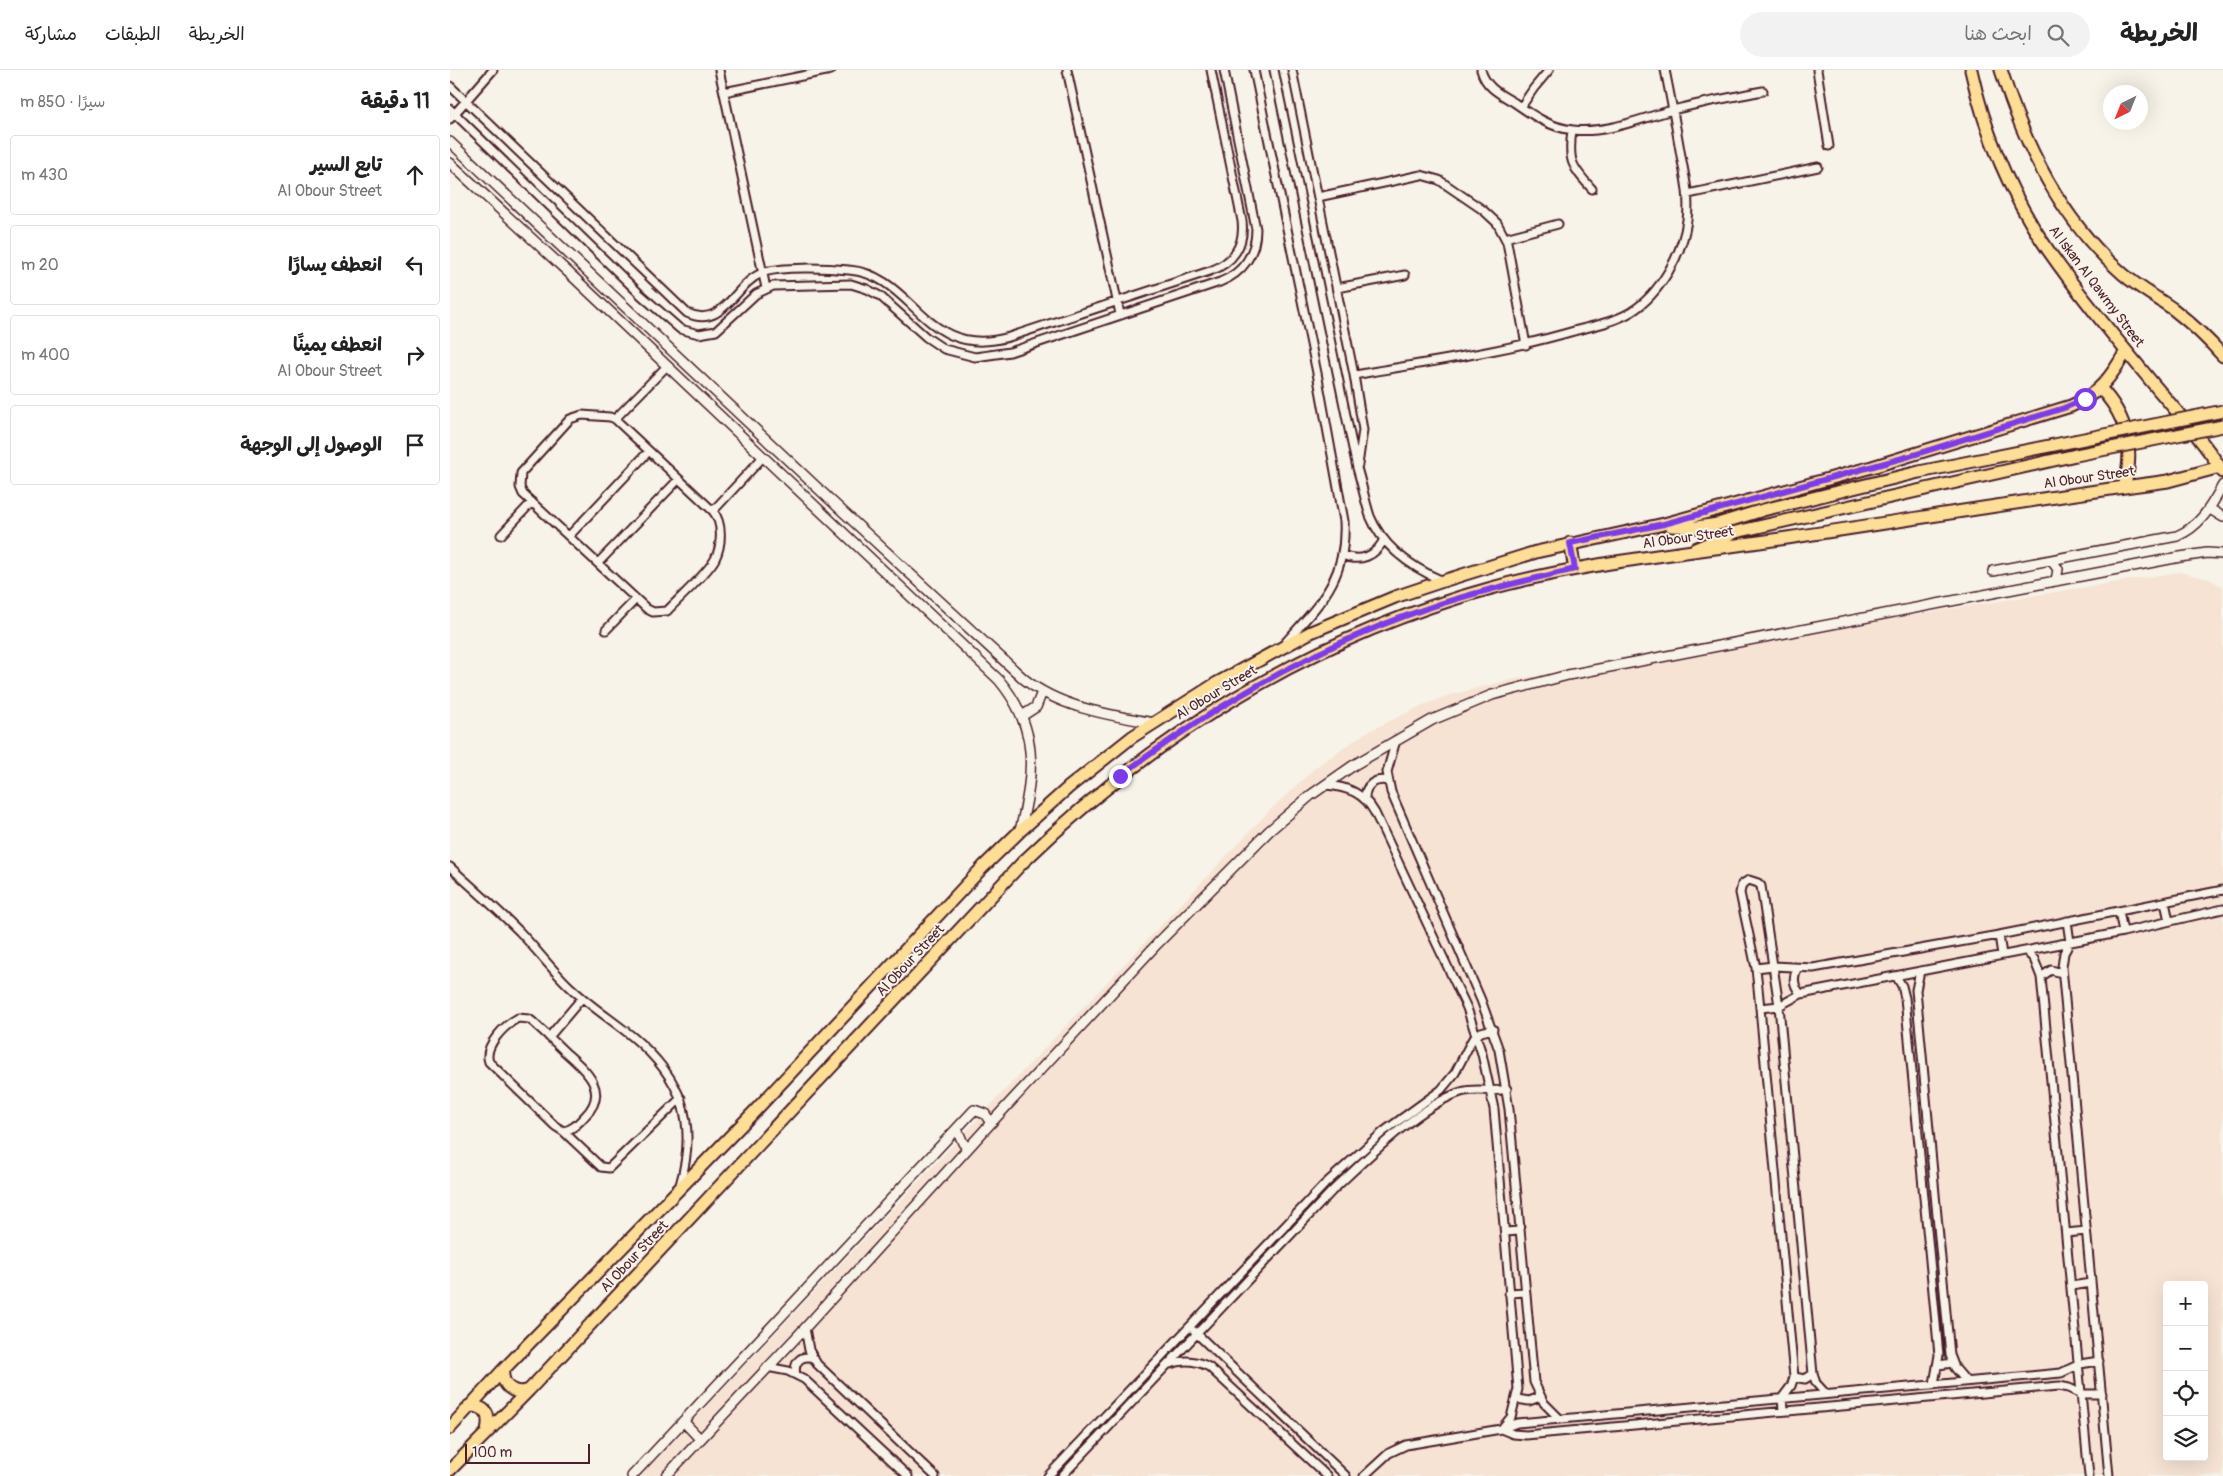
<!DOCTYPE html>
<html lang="ar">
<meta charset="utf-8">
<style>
:root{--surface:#fff;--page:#f2f2f2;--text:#222;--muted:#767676;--line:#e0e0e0}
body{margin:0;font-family:Pangolin,"Playpen Sans Arabic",sans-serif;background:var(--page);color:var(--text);direction:rtl}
.controls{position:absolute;right:15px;bottom:15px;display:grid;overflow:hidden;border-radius:5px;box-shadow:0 5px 20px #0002}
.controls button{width:45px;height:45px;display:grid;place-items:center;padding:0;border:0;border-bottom:1px solid var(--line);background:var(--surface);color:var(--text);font:25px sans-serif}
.compass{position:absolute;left:1653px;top:15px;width:45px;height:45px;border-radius:50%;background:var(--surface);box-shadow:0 5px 20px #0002;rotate:223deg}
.scale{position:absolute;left:15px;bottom:12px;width:125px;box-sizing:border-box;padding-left:5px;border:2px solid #4a1f2b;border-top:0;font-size:14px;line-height:18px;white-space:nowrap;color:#4a1f2b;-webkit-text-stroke:4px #f7f3e8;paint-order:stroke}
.stop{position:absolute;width:15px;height:15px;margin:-11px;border:4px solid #7c3aed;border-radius:50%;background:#fff}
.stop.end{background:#7c3aed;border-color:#fff;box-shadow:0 1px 5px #0008}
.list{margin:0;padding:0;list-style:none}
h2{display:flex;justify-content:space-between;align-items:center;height:65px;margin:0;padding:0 20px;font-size:21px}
h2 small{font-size:16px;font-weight:400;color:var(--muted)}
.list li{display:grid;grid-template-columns:32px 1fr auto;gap:15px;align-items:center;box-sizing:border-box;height:80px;margin:0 10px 10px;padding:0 10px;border:1px solid var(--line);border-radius:5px}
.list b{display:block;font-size:19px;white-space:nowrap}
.list p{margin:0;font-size:16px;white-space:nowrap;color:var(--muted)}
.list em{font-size:16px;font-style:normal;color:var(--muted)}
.icon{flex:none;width:28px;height:28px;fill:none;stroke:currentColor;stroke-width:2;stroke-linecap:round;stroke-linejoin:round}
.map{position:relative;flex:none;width:1773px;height:1406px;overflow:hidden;direction:ltr}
header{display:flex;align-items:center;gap:30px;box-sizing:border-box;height:70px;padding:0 25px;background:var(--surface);border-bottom:1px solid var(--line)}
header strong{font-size:24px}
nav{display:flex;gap:28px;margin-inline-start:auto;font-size:18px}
.search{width:350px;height:45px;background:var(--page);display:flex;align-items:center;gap:12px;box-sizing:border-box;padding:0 18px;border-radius:28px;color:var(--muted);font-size:19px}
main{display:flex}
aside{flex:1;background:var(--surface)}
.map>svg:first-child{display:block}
.built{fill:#f6e3d4;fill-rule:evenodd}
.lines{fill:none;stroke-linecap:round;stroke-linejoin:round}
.minor-casing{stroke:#4a1f2b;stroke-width:11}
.tertiary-casing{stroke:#4a1f2b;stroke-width:12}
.primary-casing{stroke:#4a1f2b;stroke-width:15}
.minor{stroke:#f7f3e8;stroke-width:7}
.tertiary{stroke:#f7f3e8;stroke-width:9}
.primary{stroke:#fcde96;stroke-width:11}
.primary-bridge-casing{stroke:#4a1f2b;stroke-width:15;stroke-linecap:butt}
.primary-bridge{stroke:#fcde96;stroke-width:11}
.route{stroke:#7c3aed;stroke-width:6}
.labels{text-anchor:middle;stroke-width:4;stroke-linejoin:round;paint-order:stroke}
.street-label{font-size:14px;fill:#4a1f2b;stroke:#f7f3e8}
</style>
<header>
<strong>الخريطة</strong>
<div class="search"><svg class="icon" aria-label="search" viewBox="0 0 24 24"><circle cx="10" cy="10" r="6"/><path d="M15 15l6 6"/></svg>ابحث هنا</div>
<nav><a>الخريطة</a><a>الطبقات</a><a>مشاركة</a></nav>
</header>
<main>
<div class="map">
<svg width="1773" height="1406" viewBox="0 0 1773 1406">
<rect width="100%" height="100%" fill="#f7f3e8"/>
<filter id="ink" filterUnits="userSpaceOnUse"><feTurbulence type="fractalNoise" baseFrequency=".02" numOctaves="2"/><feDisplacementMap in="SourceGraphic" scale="10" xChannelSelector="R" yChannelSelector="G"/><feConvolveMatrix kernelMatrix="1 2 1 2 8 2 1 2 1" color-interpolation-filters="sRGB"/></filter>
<g filter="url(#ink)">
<path class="built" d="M1729,502l30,7 14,8v889h-1583l630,-666 45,-42 50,-35 56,-27 29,-11 60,-15zM1717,1215h37v172h-37z"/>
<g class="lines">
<g class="minor-casing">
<path id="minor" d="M269,0l47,218
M617,0l53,244
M804,0l63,303 27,148c3,59 -24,82 -60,123
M824,0l83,398c5,16 8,33 13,48 13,32 43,52 73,65
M842,0l62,305 9,55 -5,35
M1031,0c5,18 19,24 34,33 17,12 36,25 58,27 34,4 68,-12 100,-20 30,-8 60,-13 90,-19
M1367,0l12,76
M0,16l237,227c37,17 47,-29 75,-40 18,-7 67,-5 87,-3 66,5 74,91 160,67l201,-66c23,-8 35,-26 32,-50l-31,-151
M274,22l107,-22
M1071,37l13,-19 15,-18
M0,39l191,186 39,34 19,5 17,-3 40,-37 17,-8 78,-2 16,5 13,7 46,41 18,12 31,8 35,-5 210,-70c23,-9 36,-28 36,-53l-32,-159
M0,49l43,-49
M1122,60c-4,31 -1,36 20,59
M1238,124l130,-27
M868,127l103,-22 18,5 44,30 14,13 10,19 19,103
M1055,168l53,-14
M887,218l68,-13
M904,305c74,-13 148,-23 220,-44 19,-5 40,-9 57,-19 29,-18 52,-59 56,-92 3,-22 -2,-43 -6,-64 -5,-29 -10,-57 -16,-86
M132,345l28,2 5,2 98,92c10,12 9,34 2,48 -8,15 -35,38 -48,52l-14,1 -6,-3 -124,-115 -3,-7 1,-14 49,-54z
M165,349l52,-53
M263,441l50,-54
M51,465l31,-33
M119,466l80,-85
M893,485c17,8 33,1 41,-16
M148,493l81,-84
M156,560l30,-31
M946,670l-9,32 4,20 90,208 18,50 10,59 25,273 10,21 14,14
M876,715c22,2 38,8 49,28l92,195 15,46 12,55 24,280 -7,28 -8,10
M915,728c0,-13 10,-20 23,-17
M0,797c23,21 47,42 69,64 18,19 33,39 51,56 20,19 42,33 63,50 49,41 65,85 47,148
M1715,832l4,19
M1669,841l4,21
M1617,851l3,21 -6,11 -2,14 47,509
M1549,865l3,20
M1576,881l8,8 7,18 48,499
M1306,898l17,-2 40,2 186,-33 224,-45
M1347,899c-5,10 -3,18 4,25
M1470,901l-4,19 34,365 5,13 11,13
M1446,906l6,10 3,12 34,357 -5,29
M1591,907l10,-7 11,3
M1310,938l19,-2 22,-12 322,-62 100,-23
M68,948l11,1 4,3c11,10 22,20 32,30 19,17 46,38 20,64 -6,6 -12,14 -22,15l-8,-5 -66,-64c-6,-16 16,-37 29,-44z
M99,967l33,-39
M113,1061l38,36 8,1 72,-70
M1055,1162l15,-1
M1616,1163l20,-2
M1621,1216l20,-3
M1059,1223l16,-1
M355,1258l4,22 8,14 118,112
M744,1261l152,145
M720,1294c14,-5 26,-4 39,3l118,109
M1488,1295l15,-2
M317,1297l21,4 16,8 104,97
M346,1305c-3,-13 5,-21 18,-17
M1344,1307l11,2 8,-5
M1067,1329l12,2 11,-4
M1333,1340l-1,-12 9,-12 3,-9 -34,-369 -4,-40 -16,-75 2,-9 7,-4 9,3 3,3 18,120 34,368 3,9 10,11
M1051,1359l12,5 13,1 533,-49 10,2 13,6h20
M598,1406l277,-292 58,-52 58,-42 14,-17 17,-33 9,-8 12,-3
M612,1406l270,-285c32,-30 88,-86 129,-99 16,-5 30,1 46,-3
M914,1406l25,-23 17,-8 95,-16 16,-6 544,-50 19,-9 19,-3"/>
</g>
<g class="tertiary-casing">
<path id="tertiary" d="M0,72l390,367 184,170c36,29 86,36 130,44
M0,93l119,110 430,407c41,49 35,93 21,151
M1760,439l13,8
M1601,490l7,9 -2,12
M1543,501l184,-35c24,-10 34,-30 46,-51
M572,646l14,-9 6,-15
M507,1059l6,14 5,5
M233,1351l17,18
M182,1406l342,-366 11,4 6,9
M216,1406l139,-148 186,-205 166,-179 112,-113 42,-36 43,-30 78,-45 60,-25 76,-20 612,-118 27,-4 16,1"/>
</g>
<g class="primary-casing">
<path id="primary" d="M1521,0c14,63 40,126 77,180 30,43 64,84 98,125 26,32 55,62 77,97
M1551,0c24,76 60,151 122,204 15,13 33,23 50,35 18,14 35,30 50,47
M1650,318c27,28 35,62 24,99
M1221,456l26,1 21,-3 45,-14 156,-38 155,-31
M1120,473l5,26
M1245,479l41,-17 340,-77
M53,1300c-2,16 12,26 26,20
M19,1336c19,0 21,10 18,26
M0,1358l53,-58 251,-258 229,-245 37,-36 49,-44 63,-50 85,-54 94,-51 84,-35 48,-16 93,-29 128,-28 208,-57 199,-61c28,-12 41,-30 55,-55
M0,1400l79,-80 493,-527c131,-127 288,-225 466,-274 97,-27 199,-36 299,-51 127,-19 254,-40 381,-57l52,-14"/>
</g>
<use href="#minor" class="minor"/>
<use href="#tertiary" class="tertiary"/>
<use href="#primary" class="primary"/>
<g class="primary-bridge-casing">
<path id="primary-bridge" d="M1624,371l149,-30
M1626,385l147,-29"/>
</g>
<use href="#primary-bridge" class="primary-bridge"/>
</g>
</g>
<g class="lines" filter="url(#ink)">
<path class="route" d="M670,706c94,-70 194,-129 305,-167 49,-17 99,-28 150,-40l-5,-26 94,-19 246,-68 154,-48 21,-9"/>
</g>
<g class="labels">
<g class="street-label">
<text transform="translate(1647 216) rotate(53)" y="5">Al Iskan Al Qawmy Street</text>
<text transform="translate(1639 407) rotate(-8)" y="5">Al Obour Street</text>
<text transform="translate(1238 467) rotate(-8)" y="5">Al Obour Street</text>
<text transform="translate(766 622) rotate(-31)" y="5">Al Obour Street</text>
<text transform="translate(460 890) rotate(-47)" y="5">Al Obour Street</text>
<text transform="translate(184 1186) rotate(-47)" y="5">Al Obour Street</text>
</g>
</g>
</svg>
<div class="controls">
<button>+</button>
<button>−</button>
<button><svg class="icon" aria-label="locate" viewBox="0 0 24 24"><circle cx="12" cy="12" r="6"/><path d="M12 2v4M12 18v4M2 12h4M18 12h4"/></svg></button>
<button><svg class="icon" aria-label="layers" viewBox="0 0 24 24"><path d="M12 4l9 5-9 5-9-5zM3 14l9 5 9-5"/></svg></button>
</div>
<svg class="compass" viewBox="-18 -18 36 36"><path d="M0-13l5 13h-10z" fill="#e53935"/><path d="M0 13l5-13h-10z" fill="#767676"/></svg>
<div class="scale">100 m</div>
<div class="stop" style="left:1635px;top:329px"></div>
<div class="stop end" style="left:670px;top:706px"></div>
</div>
<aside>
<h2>11 دقيقة<small>سيرًا · 850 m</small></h2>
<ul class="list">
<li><svg class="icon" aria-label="ahead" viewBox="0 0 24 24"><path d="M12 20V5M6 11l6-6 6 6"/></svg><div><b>تابع السير</b><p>Al Obour Street</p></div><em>430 m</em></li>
<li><svg class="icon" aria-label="left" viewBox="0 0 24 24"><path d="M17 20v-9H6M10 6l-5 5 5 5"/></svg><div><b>انعطف يسارًا</b></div><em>20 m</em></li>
<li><svg class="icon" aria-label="right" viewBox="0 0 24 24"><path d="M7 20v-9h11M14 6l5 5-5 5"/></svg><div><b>انعطف يمينًا</b><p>Al Obour Street</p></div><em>400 m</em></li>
<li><svg class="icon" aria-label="arrive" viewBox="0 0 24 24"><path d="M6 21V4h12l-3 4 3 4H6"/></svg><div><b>الوصول إلى الوجهة</b></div></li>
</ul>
</aside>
</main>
